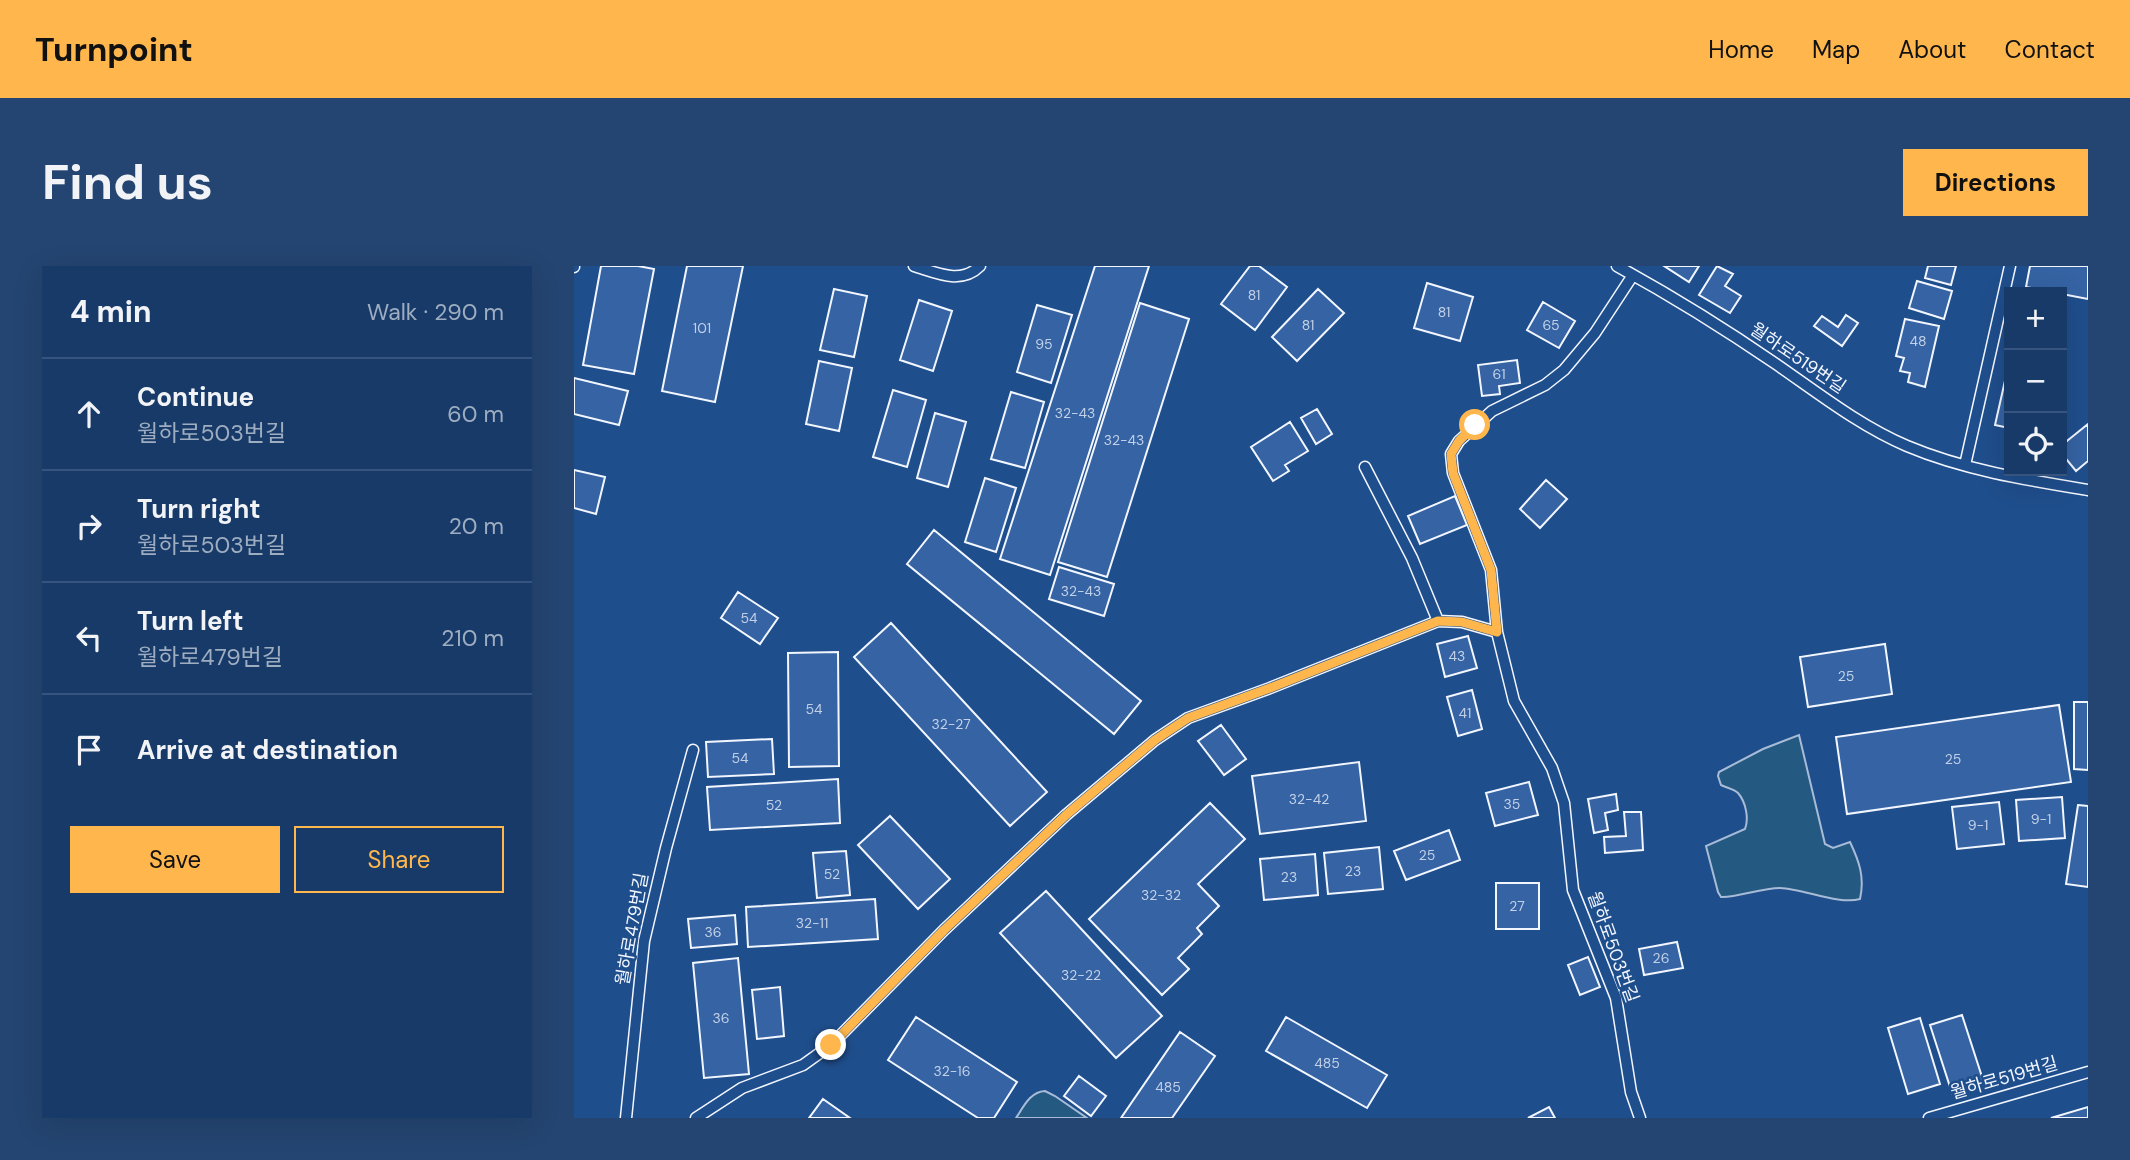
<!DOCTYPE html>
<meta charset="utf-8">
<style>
:root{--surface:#173a69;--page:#244571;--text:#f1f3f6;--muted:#9eadc0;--line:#36547d;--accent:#ffb74d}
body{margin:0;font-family:"DM Sans","Noto Sans KR",sans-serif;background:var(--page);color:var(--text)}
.controls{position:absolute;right:21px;top:21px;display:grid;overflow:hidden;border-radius:0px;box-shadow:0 7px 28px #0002}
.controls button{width:63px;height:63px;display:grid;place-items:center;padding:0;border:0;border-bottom:2px solid var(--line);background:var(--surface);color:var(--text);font:35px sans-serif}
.stop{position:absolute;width:21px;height:21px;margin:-16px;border:5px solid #ffb74d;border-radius:50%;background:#fff}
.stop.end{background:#ffb74d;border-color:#fff;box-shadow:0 2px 7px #0008}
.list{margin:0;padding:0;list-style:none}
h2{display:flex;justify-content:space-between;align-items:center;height:91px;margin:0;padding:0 28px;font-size:30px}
h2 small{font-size:23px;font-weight:400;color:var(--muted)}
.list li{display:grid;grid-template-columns:46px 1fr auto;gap:21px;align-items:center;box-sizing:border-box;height:112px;padding:0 28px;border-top:2px solid var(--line)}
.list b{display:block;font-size:26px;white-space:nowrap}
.list p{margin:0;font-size:23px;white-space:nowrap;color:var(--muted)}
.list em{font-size:23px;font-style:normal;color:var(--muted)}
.actions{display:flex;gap:14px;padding:21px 28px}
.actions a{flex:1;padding:16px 0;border:2px solid var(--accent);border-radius:0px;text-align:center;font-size:24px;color:var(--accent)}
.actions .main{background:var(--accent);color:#111}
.icon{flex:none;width:38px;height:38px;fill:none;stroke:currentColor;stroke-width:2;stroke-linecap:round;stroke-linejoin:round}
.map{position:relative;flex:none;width:1514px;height:852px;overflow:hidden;border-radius:0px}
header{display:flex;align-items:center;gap:42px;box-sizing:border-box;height:98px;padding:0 35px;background:var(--accent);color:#111}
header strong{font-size:33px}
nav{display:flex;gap:38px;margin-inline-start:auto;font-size:24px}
.intro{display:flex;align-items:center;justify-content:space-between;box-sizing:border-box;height:168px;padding:0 42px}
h1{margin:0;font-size:49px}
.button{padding:18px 32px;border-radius:0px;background:var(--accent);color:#111;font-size:24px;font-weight:700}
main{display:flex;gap:42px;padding:0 42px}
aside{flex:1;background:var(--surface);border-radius:0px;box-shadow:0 7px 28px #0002}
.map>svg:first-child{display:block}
.green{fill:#245a82;stroke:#a8bbd7;stroke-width:2}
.building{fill:#3563a3;stroke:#f2f6ff;stroke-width:2}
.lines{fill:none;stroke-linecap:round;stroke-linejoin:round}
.lane-casing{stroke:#f2f6ff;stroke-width:13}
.lane{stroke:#1f4e8c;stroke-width:10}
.route{stroke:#ffb74d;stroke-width:9}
.labels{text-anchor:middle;stroke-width:5;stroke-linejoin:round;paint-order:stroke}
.number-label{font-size:14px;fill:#c3d1e8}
.street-label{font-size:18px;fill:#f2f6ff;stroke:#1f4e8c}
</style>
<header>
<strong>Turnpoint</strong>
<nav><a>Home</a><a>Map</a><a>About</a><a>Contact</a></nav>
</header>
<div class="intro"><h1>Find us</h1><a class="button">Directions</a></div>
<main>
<aside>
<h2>4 min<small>Walk · 290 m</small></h2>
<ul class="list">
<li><svg class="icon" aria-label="ahead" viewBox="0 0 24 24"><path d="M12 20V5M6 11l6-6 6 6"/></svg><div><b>Continue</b><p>월하로503번길</p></div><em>60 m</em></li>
<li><svg class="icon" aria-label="right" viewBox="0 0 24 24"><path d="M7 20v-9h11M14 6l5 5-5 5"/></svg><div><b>Turn right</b><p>월하로503번길</p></div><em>20 m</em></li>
<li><svg class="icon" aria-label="left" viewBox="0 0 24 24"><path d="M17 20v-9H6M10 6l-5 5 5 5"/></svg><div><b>Turn left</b><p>월하로479번길</p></div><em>210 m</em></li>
<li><svg class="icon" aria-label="arrive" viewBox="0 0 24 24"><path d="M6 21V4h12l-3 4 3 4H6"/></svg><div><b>Arrive at destination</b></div></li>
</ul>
<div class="actions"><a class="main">Save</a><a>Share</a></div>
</aside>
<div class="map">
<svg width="1514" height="852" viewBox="0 0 1514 852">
<rect width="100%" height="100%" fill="#1f4e8c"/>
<path class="green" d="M1225,469l26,109 8,4 17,-6c9,19 15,35 10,57 -21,6 -56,-10 -80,-11 -19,0 -44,10 -59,9l-3,-5 -12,-46 39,-17c4,-10 1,-27 -7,-36 -4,-4 -11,-5 -17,-8l-3,-9 1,-4 44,-23z
M471,825l10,5 32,22h-71c8,-12 14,-26 29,-27z"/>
<path class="building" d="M27,0h37l16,3 -20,105 -51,-9z
M113,0h56l-28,136 -53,-11z
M521,0h54l-99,309 -50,-16z
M676,0h9l28,21 -32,43 -34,-26z
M1090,0h35l-10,16z
M1143,0l16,8 -8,12 16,10 -11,17 -31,-18z
M1354,0h28l-5,19 -26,-7z
M1456,0h58v33l-62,-12z
M1343,15l35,10 -8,28 -35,-11z
M853,17l46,14 -13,44 -46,-13z
M260,23l33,7 -13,61 -34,-7z
M744,23l26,24 -47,48 -25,-24z
M345,34l33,11 -19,60 -33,-11z
M969,36l32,19 -16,27 -32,-18z
M566,37l49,16 -82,258 -49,-15z
M463,39l35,10 -21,68 -34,-11z
M1272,49l12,8 -16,23 -28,-20 8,-10 16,11z
M1331,53l34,7 -14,61 -17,-5 2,-9 -10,-2 4,-13 -8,-2z
M943,94l3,23 -21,3 1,8 -18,2 -4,-31z
M245,95l33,7 -13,63 -33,-7z
M1435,97v65l-14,-3z
M0,112l54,13 -9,34 -45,-11z
M319,124l33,10 -19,67 -34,-10z
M437,126l33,10 -19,66 -34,-9z
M743,143l15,25 -16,10 -15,-26z
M361,147l31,9 -18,65 -31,-9z
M716,156l18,29 -23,14 4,6 -16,10 -22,-34z
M1514,158v37l-12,10 -14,-17v-9z
M0,204l31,7 -9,37 -22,-6z
M411,212l31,10 -20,64 -31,-10z
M972,214l21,19 -27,29 -20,-19z
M881,230l12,29 -47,19 -12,-28z
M360,264l207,171 -27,33 -207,-170z
M485,301l55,17 -10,32 -55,-17z
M164,326l40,26 -18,26 -39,-26z
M317,357l156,169 -37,34 -156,-169z
M894,370l9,32 -32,9 -8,-33z
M1311,378l7,50 -84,13 -8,-50z
M264,386l1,114 -50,1 -1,-114z
M898,424l10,39 -24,7 -11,-39z
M1500,436h14v68l-14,-1z
M1485,439l12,77 -224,32 -11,-77z
M647,459l25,34 -22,16 -26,-34z
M198,473l2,35 -66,3 -2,-35z
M785,496l7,59 -106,13 -8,-58z
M264,513l2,44 -130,7 -3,-43z
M955,516l9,33 -43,11 -9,-33z
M1042,528l2,16 -13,3 3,17 -14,3 -6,-34z
M1488,531l3,41 -46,3 -3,-41z
M1425,536l5,42 -47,5 -5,-42z
M636,537l35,36 -47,45 21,22 -22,22 5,6 -24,24 11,11 -27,26 -73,-76z
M1504,539l10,1v81l-22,-3z
M1050,546h17l2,38 -38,3 -1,-16 22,-1z
M316,550l60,63 -32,30 -60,-64z
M875,564l11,30 -54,20 -12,-29z
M805,581l4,42 -55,5 -4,-41z
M272,585l4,44 -33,3 -4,-45z
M741,588l3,41 -54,5 -4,-41z
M922,617h43v46h-43z
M472,625l116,125 -46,42 -116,-125z
M301,633l3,40 -130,8 -2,-40z
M161,649l2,29 -46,4 -3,-29z
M1103,676l6,26 -39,7 -5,-26z
M1014,691l12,30 -20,8 -12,-30z
M164,692l11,116 -45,4 -11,-115z
M206,721l4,49 -27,3 -5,-49z
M1388,749l22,68 -32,10 -22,-68z
M342,751l101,65 -23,36h-16l-90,-58z
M712,751l101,58 -20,33 -101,-57z
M1346,752l20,66 -32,10 -20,-66z
M606,766l35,24 -43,62h-51z
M505,810l27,20 -15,20 -27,-20z
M249,833l27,19h-41z
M975,841l6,11h-27z
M1514,841v11h-37z"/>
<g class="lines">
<g class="lane-casing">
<path id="lane" d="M340,0c23,7 47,19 66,0
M1043,0c55,30 108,63 159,98 42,29 84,62 131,82 57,24 120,34 181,44
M0,1v-1
M1059,9l-38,58 -31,37 -19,15 -53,26 -33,30 -8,13 2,19 38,97 6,62 17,69 38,67 12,35 9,87 43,108 15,94 9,26
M1391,199l45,-199
M791,201l47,91 26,63 24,1 35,10
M52,852l18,-177 22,-93 27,-98
M122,852l46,-30 61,-23 28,-20 113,-115 122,-115 89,-75 33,-22 82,-30 168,-67
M1355,852l159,-46"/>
</g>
<use href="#lane" class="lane"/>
</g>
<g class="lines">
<path class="route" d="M257,779l113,-115 122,-115 89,-75 33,-22 82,-30 168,-67 24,1 35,10 -6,-62 -38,-97 -2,-19 8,-13 16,-16"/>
</g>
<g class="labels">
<g class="number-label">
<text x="680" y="34">81</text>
<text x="870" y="51">81</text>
<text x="734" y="64">81</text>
<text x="977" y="64">65</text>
<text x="128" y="67">101</text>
<text x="1344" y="80">48</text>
<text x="470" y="83">95</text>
<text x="925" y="113">61</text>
<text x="501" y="152">32-43</text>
<text x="550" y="179">32-43</text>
<text x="507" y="330">32-43</text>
<text x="175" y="357">54</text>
<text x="883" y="395">43</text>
<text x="1272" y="415">25</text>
<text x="240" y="448">54</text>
<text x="891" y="452">41</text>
<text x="377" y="463">32-27</text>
<text x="166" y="497">54</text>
<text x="1379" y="498">25</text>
<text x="735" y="538">32-42</text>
<text x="938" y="543">35</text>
<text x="200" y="544">52</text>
<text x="1467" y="558">9-1</text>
<text x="1404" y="564">9-1</text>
<text x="853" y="594">25</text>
<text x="779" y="610">23</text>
<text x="258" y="613">52</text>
<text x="715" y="616">23</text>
<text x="587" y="634">32-32</text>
<text x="943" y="645">27</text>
<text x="238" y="662">32-11</text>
<text x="139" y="671">36</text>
<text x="1087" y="697">26</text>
<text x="507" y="714">32-22</text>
<text x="147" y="757">36</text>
<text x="753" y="802">485</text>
<text x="378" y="810">32-16</text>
<text x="594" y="826">485</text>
</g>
<g class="street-label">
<text transform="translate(1224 92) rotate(34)" y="6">월하로519번길</text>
<text transform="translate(58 663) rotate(-80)" y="6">월하로479번길</text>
<text transform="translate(1039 681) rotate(70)" y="6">월하로503번길</text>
<text transform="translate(1430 812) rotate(-16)" y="6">월하로519번길</text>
</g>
</g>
</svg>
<div class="controls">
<button>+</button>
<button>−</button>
<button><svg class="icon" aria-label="locate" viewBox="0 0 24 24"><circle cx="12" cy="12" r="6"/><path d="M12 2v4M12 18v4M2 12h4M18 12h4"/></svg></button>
</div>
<div class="stop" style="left:901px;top:159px"></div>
<div class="stop end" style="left:257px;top:779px"></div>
</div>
</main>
